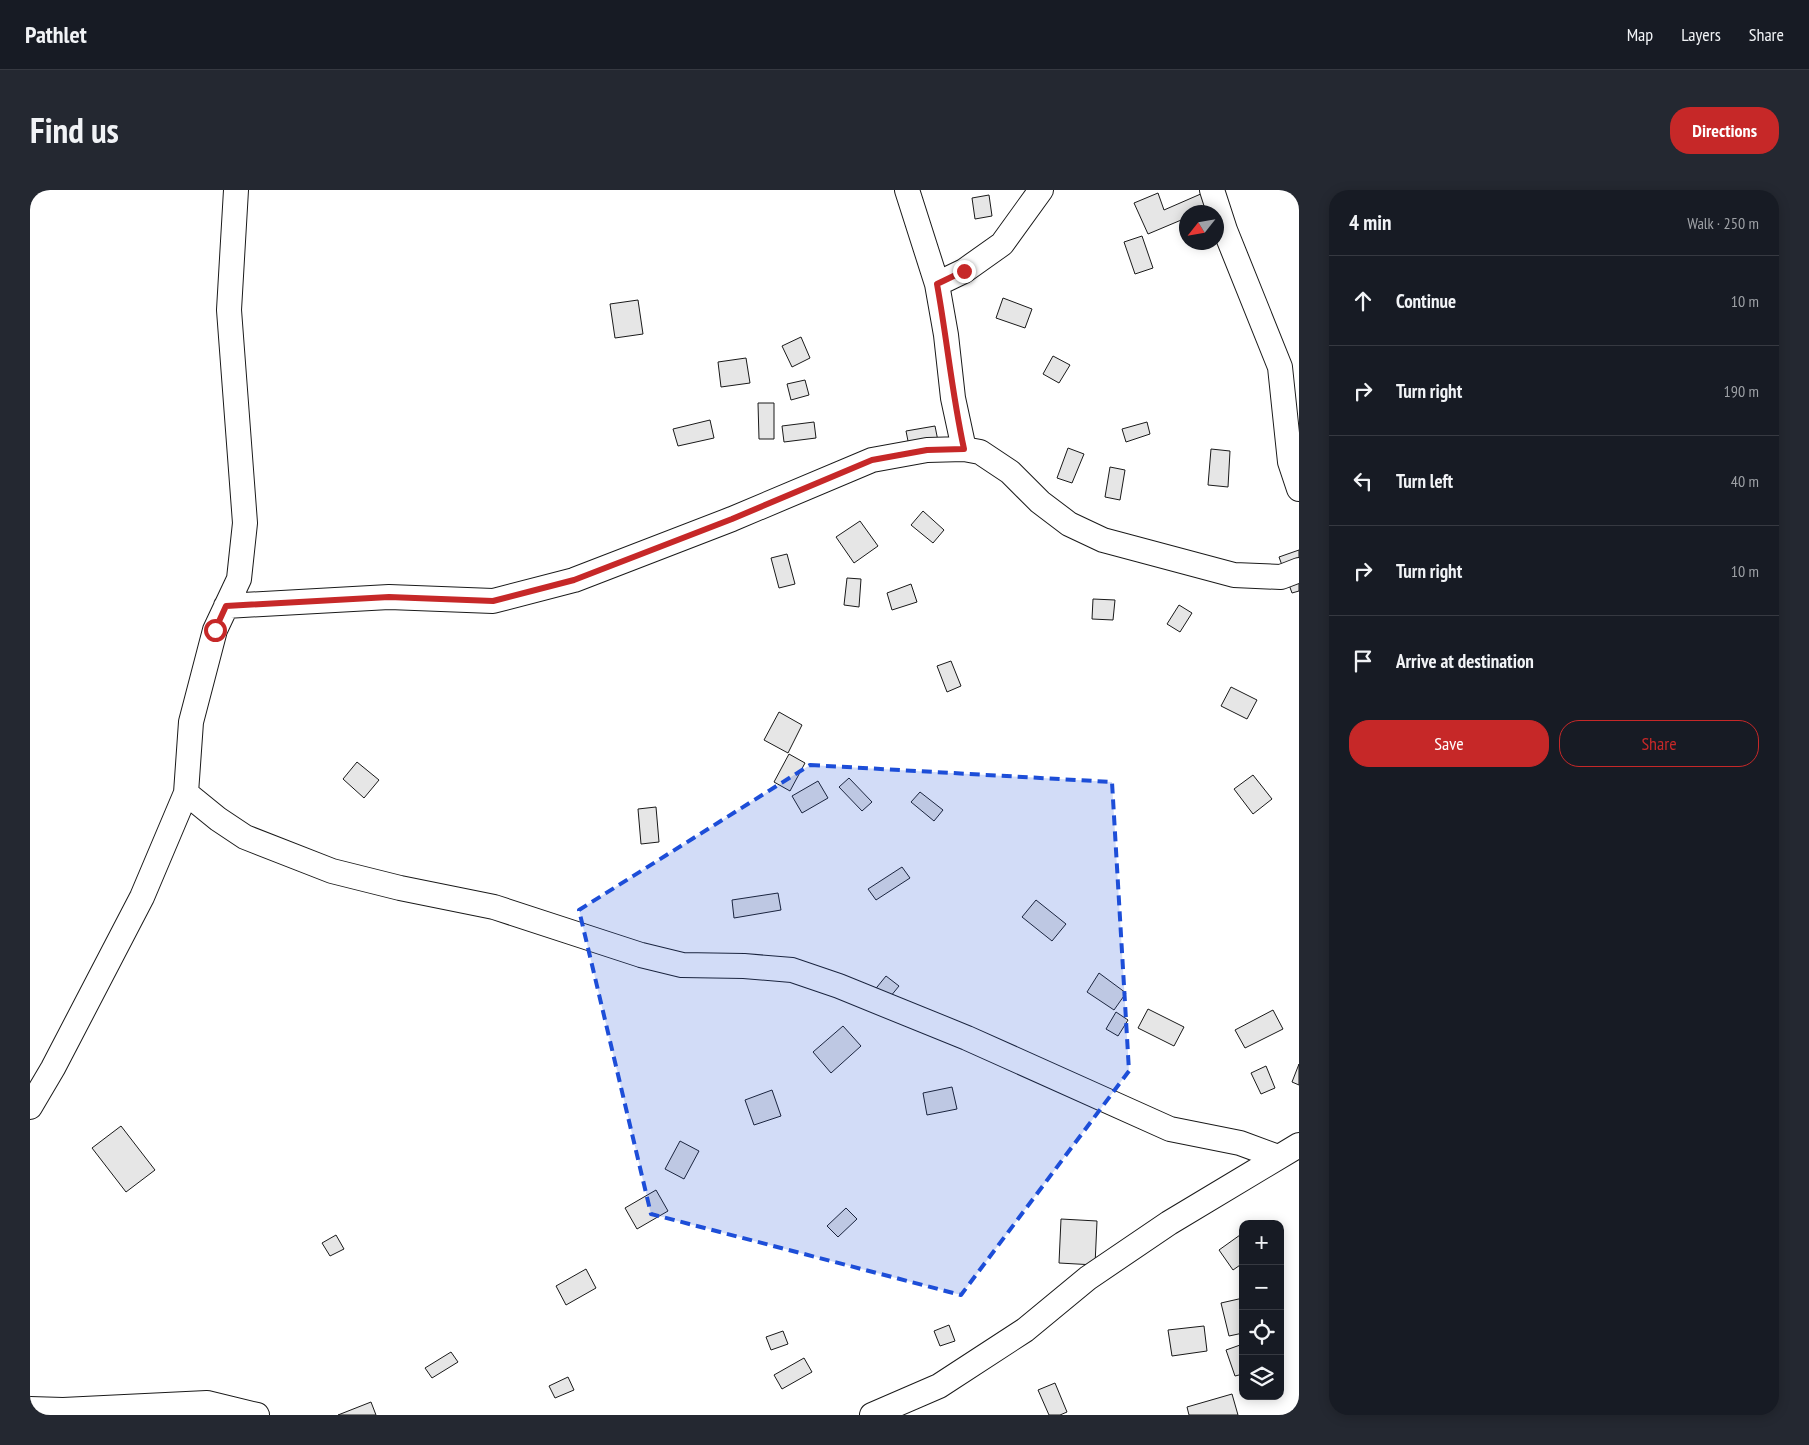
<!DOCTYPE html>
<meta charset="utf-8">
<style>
:root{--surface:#171b24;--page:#242831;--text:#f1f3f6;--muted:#9ea1a6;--line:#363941;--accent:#c62828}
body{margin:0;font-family:"PT Sans Narrow",sans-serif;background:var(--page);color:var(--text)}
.controls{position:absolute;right:15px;bottom:15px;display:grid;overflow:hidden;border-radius:10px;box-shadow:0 2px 12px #0003}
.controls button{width:45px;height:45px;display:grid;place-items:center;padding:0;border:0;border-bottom:1px solid var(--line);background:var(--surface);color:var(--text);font:25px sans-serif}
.compass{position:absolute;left:1149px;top:15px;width:45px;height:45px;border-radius:50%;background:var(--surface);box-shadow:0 2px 12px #0003;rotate:239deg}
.stop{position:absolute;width:15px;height:15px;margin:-11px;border:4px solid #c62828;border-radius:50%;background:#fff}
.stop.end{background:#c62828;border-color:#fff;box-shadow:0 1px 5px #0008}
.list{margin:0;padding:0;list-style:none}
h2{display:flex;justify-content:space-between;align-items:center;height:65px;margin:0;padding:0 20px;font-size:21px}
h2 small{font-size:16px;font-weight:400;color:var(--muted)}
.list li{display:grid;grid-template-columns:32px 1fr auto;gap:15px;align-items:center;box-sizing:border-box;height:90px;padding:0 20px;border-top:1px solid var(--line)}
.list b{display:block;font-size:19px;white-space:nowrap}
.list em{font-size:16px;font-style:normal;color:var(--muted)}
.actions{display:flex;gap:10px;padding:15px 20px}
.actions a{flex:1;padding:11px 0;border:1px solid var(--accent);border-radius:20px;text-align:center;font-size:18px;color:var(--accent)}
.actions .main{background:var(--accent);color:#fff}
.icon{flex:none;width:28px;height:28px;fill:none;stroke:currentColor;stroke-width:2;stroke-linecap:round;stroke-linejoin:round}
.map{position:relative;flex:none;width:1269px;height:1225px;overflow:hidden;border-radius:20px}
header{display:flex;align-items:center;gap:30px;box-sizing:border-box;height:70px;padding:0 25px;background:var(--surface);border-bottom:1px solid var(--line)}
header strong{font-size:24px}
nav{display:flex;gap:28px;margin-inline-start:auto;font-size:18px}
.intro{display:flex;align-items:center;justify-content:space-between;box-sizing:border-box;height:120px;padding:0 30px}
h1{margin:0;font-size:35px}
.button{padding:12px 22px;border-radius:20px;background:var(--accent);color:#fff;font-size:18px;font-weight:700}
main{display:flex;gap:30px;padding:0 30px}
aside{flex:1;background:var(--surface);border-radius:20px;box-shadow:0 2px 12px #0003}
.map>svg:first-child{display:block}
.building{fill:#e6e6e6;stroke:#1a1a1a}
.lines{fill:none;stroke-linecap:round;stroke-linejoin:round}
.street-casing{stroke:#1a1a1a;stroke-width:26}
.street{stroke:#fff;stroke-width:24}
.route{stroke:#c62828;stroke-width:6}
.marked{fill:#1d4ed8;fill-opacity:0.2;stroke:#1d4ed8;stroke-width:4;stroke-dasharray:10 6;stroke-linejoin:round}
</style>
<header>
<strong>Pathlet</strong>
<nav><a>Map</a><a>Layers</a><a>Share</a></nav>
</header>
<div class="intro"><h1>Find us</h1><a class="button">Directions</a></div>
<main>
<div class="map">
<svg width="1269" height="1225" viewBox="0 0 1269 1225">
<rect width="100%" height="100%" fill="#fff"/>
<path class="building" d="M1128,3l6,17 39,-17 6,15 -10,4h-13v6l-38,16 -14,-31z
M959,5l3,21 -17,3 -3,-21z
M1112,46l11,32 -18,6 -11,-32z
M973,108l29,11 -7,19 -29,-10z
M608,110l5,34 -28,4 -5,-34z
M771,147l9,21 -18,9 -10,-21z
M1023,166l17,9 -11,18 -16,-9z
M716,168l4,25 -29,4 -3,-25z
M775,190l4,15 -18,5 -4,-16z
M728,213h16v36h-15z
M680,230l4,18 -36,8 -5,-17z
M784,232l2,16 -32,4 -2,-16z
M1117,232l3,12 -24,8 -4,-13z
M905,236l3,15 -29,5 -3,-15z
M1038,258l16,6 -12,29 -15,-5z
M1181,259l19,2 -2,36 -20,-2z
M1080,277l15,3 -5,30 -15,-3z
M893,321l21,19 -11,13 -22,-18z
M830,331l18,25 -24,17 -18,-26z
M1269,360v41l-7,2 -13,-36z
M757,364l8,30 -16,4 -8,-30z
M817,388l14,1 -2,28 -15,-2z
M881,394l6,18 -25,8 -5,-17z
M1063,409l22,1 -2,20 -21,-1z
M1149,415l13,8 -12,19 -13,-8z
M921,471l10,25 -14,6 -10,-26z
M1201,497l26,13 -10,19 -26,-13z
M749,522l23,13 -14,28 -24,-13z
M759,564l16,9 -15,28 -16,-9z
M327,572l22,18 -15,18 -21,-19z
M1223,585l19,24 -19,15 -19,-25z
M819,588l23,24 -10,9 -23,-24z
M788,591l10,17 -26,15 -10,-17z
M890,602l23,18 -9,11 -23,-19z
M626,617l3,35 -18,2 -3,-35z
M872,677l8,11 -34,22 -8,-11z
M748,703l3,17 -47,8 -2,-18z
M1006,710l30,24 -14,17 -30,-24z
M1069,783l27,20 -12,17 -27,-18z
M856,786l13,10 -13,16 -13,-10z
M1118,819l36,18 -10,19 -36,-18z
M1243,820l10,19 -38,19 -10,-18z
M1086,822l12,8 -10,16 -12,-7z
M813,836l18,20 -30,27 -18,-21z
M1269,874v21l-7,-3z
M1236,876l9,22 -14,6 -10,-21z
M922,897l5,22 -30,6 -4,-22z
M742,900l9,26 -27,9 -9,-25z
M91,936l34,44 -29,22 -34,-44z
M650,951l19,10 -15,28 -19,-10z
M626,1000l12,21 -31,18 -12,-21z
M816,1018l11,11 -19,18 -11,-11z
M1031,1029l36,2 -2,44 -36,-2z
M306,1045l8,14 -14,7 -8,-13z
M1210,1045l3,4v24l-10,7 -14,-20z
M556,1079l10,19 -30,17 -10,-19z
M1213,1108v35l-14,3 -8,-33z
M919,1135l6,16 -15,5 -6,-15z
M1174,1136l3,25 -35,5 -4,-26z
M753,1141l5,13 -17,6 -5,-13z
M1213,1154v30l-8,2 -9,-26z
M421,1162l7,10 -26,16 -7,-10z
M774,1168l8,14 -30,17 -8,-14z
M538,1187l6,13 -19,8 -6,-12z
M1025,1193l12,29 -7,3h-11l-11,-25z
M1202,1204l6,21h-49l-2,-8z
M341,1212l5,13h-38z"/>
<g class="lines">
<g class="street-casing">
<path id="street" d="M877,0l30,94 9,51 7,63 11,51
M1182,0l13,40 55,137 10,95 9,27
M907,94l27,-13 38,-27 39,-54
M196,416l163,-9 104,4 81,-21 158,-61 140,-59 55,-10 37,-1 16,3 30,20 30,30 29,22 34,16 131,35 47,2 18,-7
M156,603l32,26 27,18 87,34 68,17 94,19 147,48 41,10 62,1 48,4 47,16 128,52 203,91 70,14 38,14
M0,917l23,-39 89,-171 44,-104 5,-71 24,-92 24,-51 6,-56 -16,-213 7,-120
M0,1219l33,1 144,-7 50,12
M842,1225l67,-29 86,-56 63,-52 81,-55 130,-78"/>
</g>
<use href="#street" class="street"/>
</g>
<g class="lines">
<path class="route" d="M185,440l11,-24 163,-9 104,4 81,-21 158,-61 140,-59 55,-10 37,-1c-12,-55 -17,-110 -27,-165l27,-13"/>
</g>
<path class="marked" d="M780,575l302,17 17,289 -168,224 -310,-81 -72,-304z"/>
</svg>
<div class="controls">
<button>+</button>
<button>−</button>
<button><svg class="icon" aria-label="locate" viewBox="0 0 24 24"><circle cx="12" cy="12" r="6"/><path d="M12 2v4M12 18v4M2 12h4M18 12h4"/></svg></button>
<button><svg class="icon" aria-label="layers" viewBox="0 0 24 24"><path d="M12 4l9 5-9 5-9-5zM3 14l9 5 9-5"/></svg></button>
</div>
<svg class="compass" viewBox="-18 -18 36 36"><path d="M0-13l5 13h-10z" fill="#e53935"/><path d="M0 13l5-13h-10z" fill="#9ea1a6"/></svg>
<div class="stop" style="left:185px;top:440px"></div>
<div class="stop end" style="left:934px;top:81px"></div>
</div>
<aside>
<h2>4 min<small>Walk · 250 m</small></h2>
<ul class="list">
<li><svg class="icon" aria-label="ahead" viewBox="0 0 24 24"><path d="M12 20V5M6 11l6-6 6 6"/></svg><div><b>Continue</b></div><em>10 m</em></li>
<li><svg class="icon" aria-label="right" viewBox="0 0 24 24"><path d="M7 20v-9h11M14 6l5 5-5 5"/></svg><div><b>Turn right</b></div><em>190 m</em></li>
<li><svg class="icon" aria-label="left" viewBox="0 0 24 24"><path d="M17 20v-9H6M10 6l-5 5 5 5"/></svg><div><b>Turn left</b></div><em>40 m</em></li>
<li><svg class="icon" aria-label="right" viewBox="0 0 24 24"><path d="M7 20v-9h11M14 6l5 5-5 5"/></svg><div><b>Turn right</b></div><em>10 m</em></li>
<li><svg class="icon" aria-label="arrive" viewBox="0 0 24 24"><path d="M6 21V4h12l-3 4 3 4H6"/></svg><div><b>Arrive at destination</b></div></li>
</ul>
<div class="actions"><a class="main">Save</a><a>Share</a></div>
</aside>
</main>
